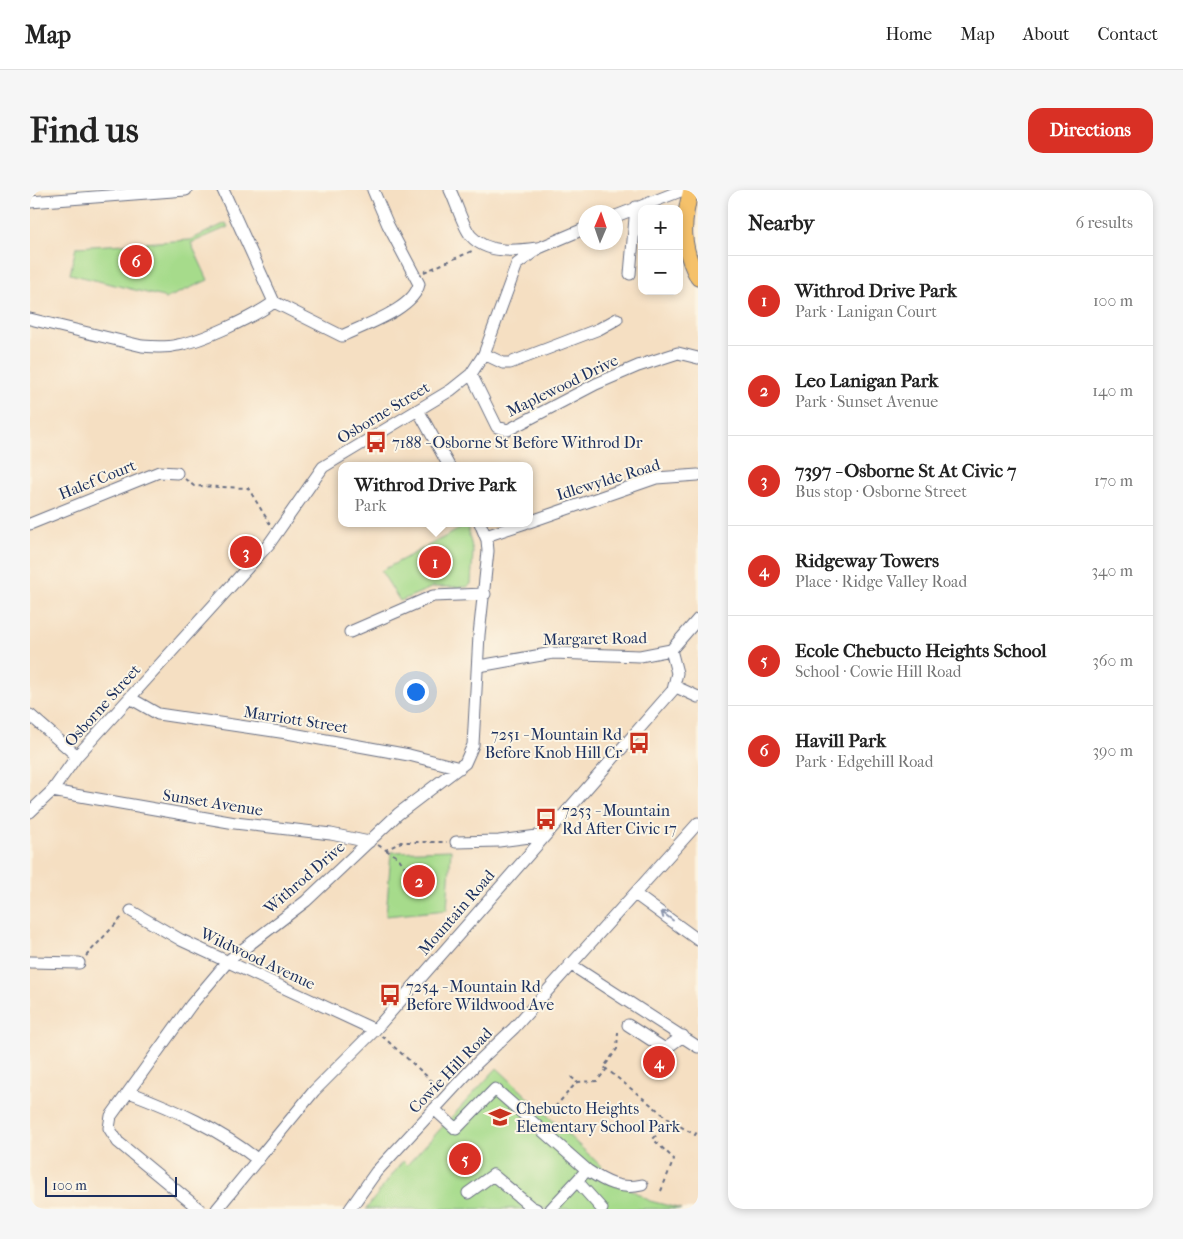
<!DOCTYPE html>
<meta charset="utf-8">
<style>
:root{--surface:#fff;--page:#f6f6f6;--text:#222;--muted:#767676;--line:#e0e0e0;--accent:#d93025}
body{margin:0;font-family:"IM FELL French Canon",serif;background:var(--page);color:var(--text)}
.controls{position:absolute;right:15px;top:15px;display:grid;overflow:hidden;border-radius:10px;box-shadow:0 2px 8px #0003}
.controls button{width:45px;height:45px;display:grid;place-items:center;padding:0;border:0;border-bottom:1px solid var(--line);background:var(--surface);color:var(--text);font:25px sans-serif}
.compass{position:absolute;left:548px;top:15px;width:45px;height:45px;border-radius:50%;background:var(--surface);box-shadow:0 2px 8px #0003;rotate:2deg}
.scale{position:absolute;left:15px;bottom:12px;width:132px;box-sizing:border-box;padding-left:5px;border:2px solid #1b2f5e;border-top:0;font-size:14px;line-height:18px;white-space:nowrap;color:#1b2f5e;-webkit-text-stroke:4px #fcf5e5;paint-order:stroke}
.you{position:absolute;left:385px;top:501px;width:18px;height:18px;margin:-12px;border:4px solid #fff;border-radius:50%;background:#1a73e8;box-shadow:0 0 0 8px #1a73e833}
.badge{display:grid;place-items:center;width:32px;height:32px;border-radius:50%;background:var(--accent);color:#fff;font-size:16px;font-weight:700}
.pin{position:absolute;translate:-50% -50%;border:2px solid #fff;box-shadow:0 1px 5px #0006}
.popup{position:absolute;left:308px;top:272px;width:195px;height:65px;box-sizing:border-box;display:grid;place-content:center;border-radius:10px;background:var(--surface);filter:drop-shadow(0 1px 4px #0005);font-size:16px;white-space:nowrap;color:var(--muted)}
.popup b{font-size:19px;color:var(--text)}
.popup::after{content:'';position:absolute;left:50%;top:100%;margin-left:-10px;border:10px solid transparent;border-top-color:var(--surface)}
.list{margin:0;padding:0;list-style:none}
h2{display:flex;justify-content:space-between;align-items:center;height:65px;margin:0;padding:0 20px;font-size:21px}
h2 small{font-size:16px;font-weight:400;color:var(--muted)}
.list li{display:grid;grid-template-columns:32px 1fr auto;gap:15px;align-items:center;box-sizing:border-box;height:90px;padding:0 20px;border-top:1px solid var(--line)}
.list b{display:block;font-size:19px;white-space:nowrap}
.list p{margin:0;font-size:16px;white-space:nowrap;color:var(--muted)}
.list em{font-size:16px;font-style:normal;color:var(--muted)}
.map{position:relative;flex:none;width:668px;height:1019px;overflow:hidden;border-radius:15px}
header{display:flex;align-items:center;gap:30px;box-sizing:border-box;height:70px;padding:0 25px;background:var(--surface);border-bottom:1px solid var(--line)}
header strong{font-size:24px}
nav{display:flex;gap:28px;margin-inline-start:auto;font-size:18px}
.intro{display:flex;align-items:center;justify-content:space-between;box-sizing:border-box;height:120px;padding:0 30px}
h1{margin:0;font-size:35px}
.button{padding:12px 22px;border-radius:15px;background:var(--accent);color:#fff;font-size:18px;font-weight:700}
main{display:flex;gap:30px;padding:0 30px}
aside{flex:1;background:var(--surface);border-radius:15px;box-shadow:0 2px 8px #0003}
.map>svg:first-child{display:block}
.green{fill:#a6db8b;stroke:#608574}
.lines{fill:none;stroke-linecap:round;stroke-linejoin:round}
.minor-casing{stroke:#676d81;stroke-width:13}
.major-casing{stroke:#676d81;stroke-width:17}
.path{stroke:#676d81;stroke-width:2;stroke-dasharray:4 4;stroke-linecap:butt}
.minor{stroke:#fff;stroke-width:11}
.major{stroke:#f5c16b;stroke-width:15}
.oneway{stroke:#8d97ae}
.labels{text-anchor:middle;stroke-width:4;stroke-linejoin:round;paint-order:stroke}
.street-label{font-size:16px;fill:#1b2f5e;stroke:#fcf5e5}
.poi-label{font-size:16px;fill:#1b2f5e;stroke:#fcf5e5;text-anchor:start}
</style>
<header>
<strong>Map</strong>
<nav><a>Home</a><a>Map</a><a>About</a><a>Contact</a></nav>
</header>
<div class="intro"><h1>Find us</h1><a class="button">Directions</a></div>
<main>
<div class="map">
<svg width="668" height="1019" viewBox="0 0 668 1019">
<rect width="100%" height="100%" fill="#fcf5e5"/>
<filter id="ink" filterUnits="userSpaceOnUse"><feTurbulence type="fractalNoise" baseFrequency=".02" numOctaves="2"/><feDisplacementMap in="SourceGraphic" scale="10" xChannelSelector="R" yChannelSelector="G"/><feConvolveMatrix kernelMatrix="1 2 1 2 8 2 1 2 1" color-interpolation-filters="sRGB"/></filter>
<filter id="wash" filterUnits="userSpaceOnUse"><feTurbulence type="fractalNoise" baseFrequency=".0096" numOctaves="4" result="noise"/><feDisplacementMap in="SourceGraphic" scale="20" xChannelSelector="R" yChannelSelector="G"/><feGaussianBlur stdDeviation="1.12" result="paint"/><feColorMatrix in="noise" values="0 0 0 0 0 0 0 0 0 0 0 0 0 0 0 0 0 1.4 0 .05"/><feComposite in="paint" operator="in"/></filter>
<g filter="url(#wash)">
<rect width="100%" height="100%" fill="#f5dfc2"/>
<path class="green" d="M196,33l2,4 -37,16 17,37 -43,19 -2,-2 -93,-23 6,-27 114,-7z
M437,335l6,27 -2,32 -4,3h-34l-33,14 -19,-30z
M421,660l-4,60 -61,6 5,-64z
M467,878l121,114 32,19 31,8h-315l37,-48 4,4z"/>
</g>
<g filter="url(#ink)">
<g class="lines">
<g class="minor-casing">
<path id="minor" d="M193,0l51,112 68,34c22,-11 72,-27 77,-52l-31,-59 -15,-35
M420,0c6,12 13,37 21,46 16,18 45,15 66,12
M0,12l156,-12
M586,26l67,-26
M600,84l6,-67
M0,129l112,27c12,1 24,2 36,-1 24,-4 76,-28 96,-43
M454,164l19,9h7l89,-34 18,-10
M441,184l26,53 11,3 88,-46 42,-18 40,-13 20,5
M388,220l31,56
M499,332l127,-44 42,-3
M0,334l129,-52 18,1
M456,346l39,-13
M320,442l83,-36 52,-2
M449,476l74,-13 87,3 31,-6 27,-31
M644,496l24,11
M100,508l28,16 129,19 122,22 51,13
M0,525l47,41
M22,601l183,32 96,11 38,8
M0,622l22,-21 25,-35 192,-212 54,-77 128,-77 20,-16 13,-20 33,-90 22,-16 47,-20
M426,652l43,-1 46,-6
M605,704l63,46
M101,721l50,29 194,90
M0,772l49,1
M540,774l128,83
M598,835l37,24 18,-13
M99,902c47,18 90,37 129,68
M404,919l22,20 39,-40 92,81 -36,39
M557,980c18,12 33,20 55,15
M547,991l25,28
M438,1003l25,-18 38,32 5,2
M169,1019l-81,-67 -9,-14 2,-12 80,-111 38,-45 77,-59 92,-87 67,-51 8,-18 6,-110 9,-84 -1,-11 -7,-17
M187,1019l97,-118 61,-61 298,-340 4,-17 -6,-23
M320,1019l26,-37 101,-109 37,-35 184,-205"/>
</g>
<g class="major-casing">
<path id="major" d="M661,0c-9,33 -10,57 7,88"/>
</g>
<path class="path" d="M394,82l48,-21
M155,289l9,7 54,2 22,36
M348,655l8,5 15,-8h46
M356,660l12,7 9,13
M56,766l37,-40
M588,842l-1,17 -13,18 66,53 25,15 3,-5
M352,846l58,52
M541,887l6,5 20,-1 9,-11
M525,917l22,-25
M631,1001l13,-32 -21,-20 17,-19"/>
<use href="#minor" class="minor"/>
<use href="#major" class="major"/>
</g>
<defs><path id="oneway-shaft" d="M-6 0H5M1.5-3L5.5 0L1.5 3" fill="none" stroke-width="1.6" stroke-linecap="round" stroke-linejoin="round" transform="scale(1.25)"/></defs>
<use class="oneway" href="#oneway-shaft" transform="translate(637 726) rotate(-143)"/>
</g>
<defs>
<g id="bus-bare" transform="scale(1.725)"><path d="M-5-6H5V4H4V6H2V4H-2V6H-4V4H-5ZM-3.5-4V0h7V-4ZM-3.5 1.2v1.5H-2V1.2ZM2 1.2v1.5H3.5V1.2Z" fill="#c8321e" stroke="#fcf5e5" stroke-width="2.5" paint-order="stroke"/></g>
<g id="school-bare" transform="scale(1.725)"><path d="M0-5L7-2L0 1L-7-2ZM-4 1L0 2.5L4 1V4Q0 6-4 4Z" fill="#c8321e" stroke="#fcf5e5" stroke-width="2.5" paint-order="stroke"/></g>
</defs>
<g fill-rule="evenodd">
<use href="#bus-bare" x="346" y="252"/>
<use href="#bus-bare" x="609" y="553"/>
<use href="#bus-bare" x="516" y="629"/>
<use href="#bus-bare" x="360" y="805"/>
<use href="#school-bare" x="470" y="927"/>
</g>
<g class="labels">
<g class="street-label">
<text transform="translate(532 195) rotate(-26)" y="6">Maplewood Drive</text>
<text transform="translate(353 222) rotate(-31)" y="6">Osborne Street</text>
<text transform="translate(67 289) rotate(-22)" y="6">Halef Court</text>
<text transform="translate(578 289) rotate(-17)" y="6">Idlewylde Road</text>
<text transform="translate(565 448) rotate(-1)" y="6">Margaret Road</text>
<text transform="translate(72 515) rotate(-48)" y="6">Osborne Street</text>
<text transform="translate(266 529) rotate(9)" y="6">Marriott Street</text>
<text transform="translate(183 612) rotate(9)" y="6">Sunset Avenue</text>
<text transform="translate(274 687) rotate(-41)" y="6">Withrod Drive</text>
<text transform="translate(426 722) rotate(-49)" y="6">Mountain Road</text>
<text transform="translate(228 768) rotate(25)" y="6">Wildwood Avenue</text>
<text transform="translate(420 880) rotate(-46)" y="6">Cowie Hill Road</text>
</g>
<g class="poi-label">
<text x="362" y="258">7188 - Osborne St Before Withrod Dr</text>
<text x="592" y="550" text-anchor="end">7251 - Mountain Rd<tspan x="592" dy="18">Before Knob Hill Cr</tspan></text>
<text x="532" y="626">7253 - Mountain<tspan x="532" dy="18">Rd After Civic 17</tspan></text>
<text x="376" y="802">7254 - Mountain Rd<tspan x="376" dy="18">Before Wildwood Ave</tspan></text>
<text x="486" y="924">Chebucto Heights<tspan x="486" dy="18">Elementary School Park</tspan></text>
</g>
</g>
</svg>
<div class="controls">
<button>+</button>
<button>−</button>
</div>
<svg class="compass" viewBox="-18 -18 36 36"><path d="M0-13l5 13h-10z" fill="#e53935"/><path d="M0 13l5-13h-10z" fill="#767676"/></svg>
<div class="scale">100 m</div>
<div class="you"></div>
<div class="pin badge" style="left:405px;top:372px">1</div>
<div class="popup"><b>Withrod Drive Park</b>Park</div>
<div class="pin badge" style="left:389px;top:691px">2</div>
<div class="pin badge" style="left:216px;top:362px">3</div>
<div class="pin badge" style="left:629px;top:872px">4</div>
<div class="pin badge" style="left:435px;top:969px">5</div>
<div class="pin badge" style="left:106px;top:71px">6</div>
</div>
<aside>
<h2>Nearby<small>6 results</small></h2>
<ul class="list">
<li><span class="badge">1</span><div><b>Withrod Drive Park</b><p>Park · Lanigan Court</p></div><em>100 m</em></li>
<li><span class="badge">2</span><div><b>Leo Lanigan Park</b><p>Park · Sunset Avenue</p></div><em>140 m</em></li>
<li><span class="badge">3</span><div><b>7397 - Osborne St At Civic 7</b><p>Bus stop · Osborne Street</p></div><em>170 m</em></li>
<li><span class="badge">4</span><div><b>Ridgeway Towers</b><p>Place · Ridge Valley Road</p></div><em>340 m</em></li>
<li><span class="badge">5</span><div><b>Ecole Chebucto Heights School</b><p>School · Cowie Hill Road</p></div><em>360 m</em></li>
<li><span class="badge">6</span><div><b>Havill Park</b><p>Park · Edgehill Road</p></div><em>390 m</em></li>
</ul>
</aside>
</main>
